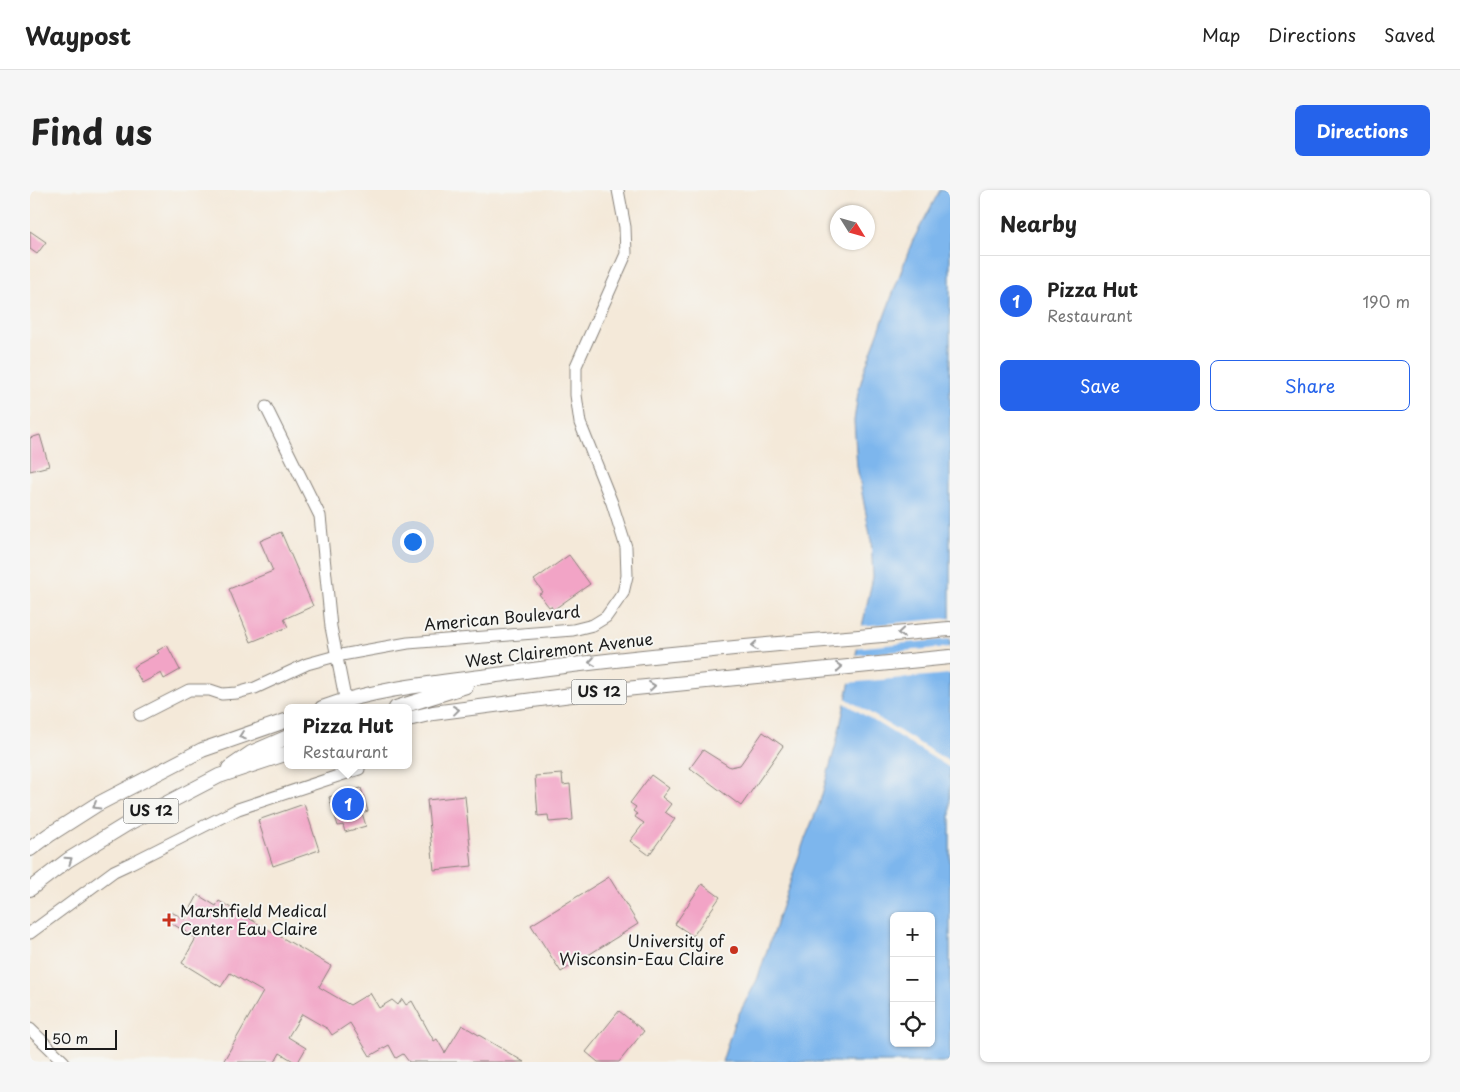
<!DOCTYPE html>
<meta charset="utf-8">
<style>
:root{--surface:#fff;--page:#f6f6f6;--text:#222;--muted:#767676;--line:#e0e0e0;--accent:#2563eb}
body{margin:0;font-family:"Playpen Sans",sans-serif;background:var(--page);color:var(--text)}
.controls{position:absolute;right:15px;bottom:15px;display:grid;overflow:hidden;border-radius:8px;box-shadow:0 1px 4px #0004}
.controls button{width:45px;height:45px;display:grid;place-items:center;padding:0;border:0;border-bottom:1px solid var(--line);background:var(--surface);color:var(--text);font:25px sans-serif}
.compass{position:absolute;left:800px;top:15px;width:45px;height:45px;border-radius:50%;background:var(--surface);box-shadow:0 1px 4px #0004;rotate:127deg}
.scale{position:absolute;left:15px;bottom:12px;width:72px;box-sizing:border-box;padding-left:5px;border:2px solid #1c1c1c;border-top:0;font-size:14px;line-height:18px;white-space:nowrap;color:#1c1c1c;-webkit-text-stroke:4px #f6f6f2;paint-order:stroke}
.you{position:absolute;left:382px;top:351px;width:18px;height:18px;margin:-12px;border:4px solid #fff;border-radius:50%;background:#1a73e8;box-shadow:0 0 0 8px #1a73e833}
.badge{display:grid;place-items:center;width:32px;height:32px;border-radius:50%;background:var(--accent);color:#fff;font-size:16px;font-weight:700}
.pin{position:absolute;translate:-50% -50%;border:2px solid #fff;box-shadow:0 1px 5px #0006}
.popup{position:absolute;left:254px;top:514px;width:128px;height:65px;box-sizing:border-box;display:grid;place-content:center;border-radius:8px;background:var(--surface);filter:drop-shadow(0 1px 4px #0005);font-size:16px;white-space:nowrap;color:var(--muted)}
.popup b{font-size:19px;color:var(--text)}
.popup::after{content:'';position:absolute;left:50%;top:100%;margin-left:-10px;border:10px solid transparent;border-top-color:var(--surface)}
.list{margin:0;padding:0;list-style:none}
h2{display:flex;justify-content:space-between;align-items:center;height:65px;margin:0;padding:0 20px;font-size:21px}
h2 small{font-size:16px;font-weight:400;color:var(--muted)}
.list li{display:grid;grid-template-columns:32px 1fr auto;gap:15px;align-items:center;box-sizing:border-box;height:90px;padding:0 20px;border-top:1px solid var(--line)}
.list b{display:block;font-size:19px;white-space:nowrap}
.list p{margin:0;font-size:16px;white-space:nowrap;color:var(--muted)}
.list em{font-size:16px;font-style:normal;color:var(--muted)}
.actions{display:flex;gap:10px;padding:15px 20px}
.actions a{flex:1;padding:11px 0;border:1px solid var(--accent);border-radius:8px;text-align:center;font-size:18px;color:var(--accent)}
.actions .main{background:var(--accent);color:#fff}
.icon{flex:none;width:28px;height:28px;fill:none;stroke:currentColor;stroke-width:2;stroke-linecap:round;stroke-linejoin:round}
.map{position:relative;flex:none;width:920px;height:872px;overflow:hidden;border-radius:8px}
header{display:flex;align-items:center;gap:30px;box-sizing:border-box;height:70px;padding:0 25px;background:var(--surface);border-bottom:1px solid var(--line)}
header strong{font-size:24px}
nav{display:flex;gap:28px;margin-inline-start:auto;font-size:18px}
.intro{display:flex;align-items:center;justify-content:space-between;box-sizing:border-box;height:120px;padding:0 30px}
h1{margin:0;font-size:35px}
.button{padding:12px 22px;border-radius:8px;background:var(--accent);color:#fff;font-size:18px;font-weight:700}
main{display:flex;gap:30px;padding:0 30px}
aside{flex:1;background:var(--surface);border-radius:8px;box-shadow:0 1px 4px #0004}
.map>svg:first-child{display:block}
.water{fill:#7db6ed;stroke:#4c6984;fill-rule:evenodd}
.pier{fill:#f4e9d9}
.building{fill:#f2a4c6}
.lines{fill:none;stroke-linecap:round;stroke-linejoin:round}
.minor-casing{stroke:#88827a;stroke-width:13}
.major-casing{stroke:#88827a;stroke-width:16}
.minor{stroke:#fff;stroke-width:11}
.major{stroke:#fff;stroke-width:14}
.oneway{stroke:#999}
.poi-dot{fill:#c8321e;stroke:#f6f6f2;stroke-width:2}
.labels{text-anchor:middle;stroke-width:4;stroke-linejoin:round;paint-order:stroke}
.shield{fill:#f6f6f2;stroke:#5d5d5c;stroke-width:1}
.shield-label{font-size:15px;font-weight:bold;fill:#1c1c1c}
.street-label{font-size:16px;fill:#1c1c1c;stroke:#f6f6f2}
.poi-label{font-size:16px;fill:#1c1c1c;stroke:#f6f6f2;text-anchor:start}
</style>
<header>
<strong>Waypost</strong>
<nav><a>Map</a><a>Directions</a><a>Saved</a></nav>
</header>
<div class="intro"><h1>Find us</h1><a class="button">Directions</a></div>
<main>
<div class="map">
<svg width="920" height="872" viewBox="0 0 920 872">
<rect width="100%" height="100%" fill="#f6f6f2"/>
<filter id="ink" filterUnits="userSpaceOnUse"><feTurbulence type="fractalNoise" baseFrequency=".02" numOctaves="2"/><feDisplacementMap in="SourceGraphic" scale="10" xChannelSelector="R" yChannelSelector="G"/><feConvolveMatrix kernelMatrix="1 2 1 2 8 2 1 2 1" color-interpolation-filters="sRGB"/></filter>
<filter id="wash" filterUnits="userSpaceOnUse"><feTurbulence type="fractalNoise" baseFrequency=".0096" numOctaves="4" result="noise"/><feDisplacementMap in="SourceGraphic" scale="20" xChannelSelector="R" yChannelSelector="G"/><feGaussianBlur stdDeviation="1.12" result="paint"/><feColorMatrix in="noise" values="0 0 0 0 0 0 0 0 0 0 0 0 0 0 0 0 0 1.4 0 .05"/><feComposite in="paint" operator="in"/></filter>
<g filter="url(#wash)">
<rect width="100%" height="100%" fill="#f4e9d9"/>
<path class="water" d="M910,0h10v872h-228l12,-39 23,-43 47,-139 15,-36 17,-61 37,-167 -2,-37 -14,-73 -3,-46 4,-28 6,-22 48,-129zM864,726h37v127h-37z"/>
<path class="pier" d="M920,428v21l-96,9 5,-22z
M920,457v27l-103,9 6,-28z
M814,507l106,65v6l-107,-66z"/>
<g id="blocks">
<path class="building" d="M0,41l16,11 -9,12 -7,-5z
M10,245l9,31 -19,5v-33z
M251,342l32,74 -29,13 4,8 -37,15 -22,-53 44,-18 -13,-30z
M539,365l21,29 -37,26 -2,-4 -2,1 -10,-13 4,-2 -9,-12z
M137,455l13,25 -16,9 -3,-6 -19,10 -9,-16 26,-14 -2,-2z
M733,542l20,14 -42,60 -51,-38 13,-18 27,17 10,-2z
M532,584l1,11 7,-1 3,36 -24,2 -1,-7 -10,1 -3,-40z
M621,585l18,13 -7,9 9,7 -6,8 10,7 -26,36 -19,-14 14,-18 -9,-6 2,-3 -4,-3 3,-4 -6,-4z
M331,598l7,23 -6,2 4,13 -21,6 -2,-7 -5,1 -9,-29z
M435,606l7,70 -38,4 -7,-70z
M274,614l15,46 -46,16 -15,-46z
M579,687l29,47 -77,48 -30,-47z
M672,694l18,13 -27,39 -18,-12z
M168,705l18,11 3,-5 112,65 -12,21 31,18 20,-12 9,15 13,-8 6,5 4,-6 4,6 6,-4 22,40 3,-2 8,14 17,-28 62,37h-115l-6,-8 -7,4 -7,-13 -19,11 -20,-33 -18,12 -4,-6 -26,-15 -14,23 18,11 -8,14h-3l-15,-9 -5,9h-52l40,-70 -33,-19 -9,14 -39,-24 14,-25 -30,-18 5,-8 14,7z
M589,821l25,20 -25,31h-21l-12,-10z"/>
</g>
</g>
<g filter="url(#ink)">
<use href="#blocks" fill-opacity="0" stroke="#88827a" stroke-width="1"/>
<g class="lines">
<g class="minor-casing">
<path id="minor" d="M236,217l54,109 11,111 16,81
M110,525l49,-25h21l12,4 15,-1 18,-5 52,-24 29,-8 72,-13 165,-13 20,-5 13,-8 17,-24 4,-17 -1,-29 -14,-44 -32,-80 -4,-28v-29l50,-112 -1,-27 -7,-37
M0,743l84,-62 17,-8 107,-54 121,-40v-4
M0,839l34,33"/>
</g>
<g class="major-casing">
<path id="major" d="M292,518c57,-21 128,-26 189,-35 146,-20 292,-31 439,-44
M366,518l70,-22
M378,529l25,-6 162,-21 355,-35
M199,578l22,-15 37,-16
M0,659l19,-14 47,-30 106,-55 86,-30
M0,699l38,-29 59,-36 92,-48 69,-23"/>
</g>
<use href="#minor" class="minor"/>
<use href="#major" class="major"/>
</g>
<defs><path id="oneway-chevron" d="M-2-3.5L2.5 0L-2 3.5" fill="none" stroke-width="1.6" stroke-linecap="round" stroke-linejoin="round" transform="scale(1.25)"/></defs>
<g class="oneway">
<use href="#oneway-chevron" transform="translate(871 443) rotate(175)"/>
<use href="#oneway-chevron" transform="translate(724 456) rotate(175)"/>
<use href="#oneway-chevron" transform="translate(562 472) rotate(172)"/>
<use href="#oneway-chevron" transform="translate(809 477) rotate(-5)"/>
<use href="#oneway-chevron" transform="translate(622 496) rotate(-6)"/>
<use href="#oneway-chevron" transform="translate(426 520) rotate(-7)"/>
<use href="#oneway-chevron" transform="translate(212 546) rotate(161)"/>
<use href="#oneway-chevron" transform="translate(66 616) rotate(150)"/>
<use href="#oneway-chevron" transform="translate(39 670) rotate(-34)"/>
</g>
</g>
<g class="poi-dot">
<path d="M136.5 722.5h5v5h5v5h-5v5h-5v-5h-5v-5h5z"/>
<circle cx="704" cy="760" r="5"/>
</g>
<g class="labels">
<g class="shield">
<rect x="541.5" y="489.5" width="55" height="25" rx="4"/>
<rect x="93.5" y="608.5" width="55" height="25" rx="4"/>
</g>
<g class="shield-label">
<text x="569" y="507">US 12</text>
<text x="121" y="626">US 12</text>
</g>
<g class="street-label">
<text transform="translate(472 428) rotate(-5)" y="6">American Boulevard</text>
<text transform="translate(529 460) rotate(-7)" y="6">West Clairemont Avenue</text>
</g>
<g class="poi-label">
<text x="150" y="727">Marshfield Medical<tspan x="150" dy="18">Center Eau Claire</tspan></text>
<text x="694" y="757" text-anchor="end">University of<tspan x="694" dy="18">Wisconsin-Eau Claire</tspan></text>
</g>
</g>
</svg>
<div class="controls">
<button>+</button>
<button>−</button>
<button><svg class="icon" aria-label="locate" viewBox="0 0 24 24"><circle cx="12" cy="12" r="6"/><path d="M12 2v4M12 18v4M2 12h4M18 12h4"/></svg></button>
</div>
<svg class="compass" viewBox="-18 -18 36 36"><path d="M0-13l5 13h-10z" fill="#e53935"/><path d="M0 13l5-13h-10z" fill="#767676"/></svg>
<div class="scale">50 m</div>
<div class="you"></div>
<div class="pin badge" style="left:318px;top:614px">1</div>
<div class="popup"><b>Pizza Hut</b>Restaurant</div>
</div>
<aside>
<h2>Nearby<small></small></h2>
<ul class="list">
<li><span class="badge">1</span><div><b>Pizza Hut</b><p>Restaurant</p></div><em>190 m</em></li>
</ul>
<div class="actions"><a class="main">Save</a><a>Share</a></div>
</aside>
</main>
